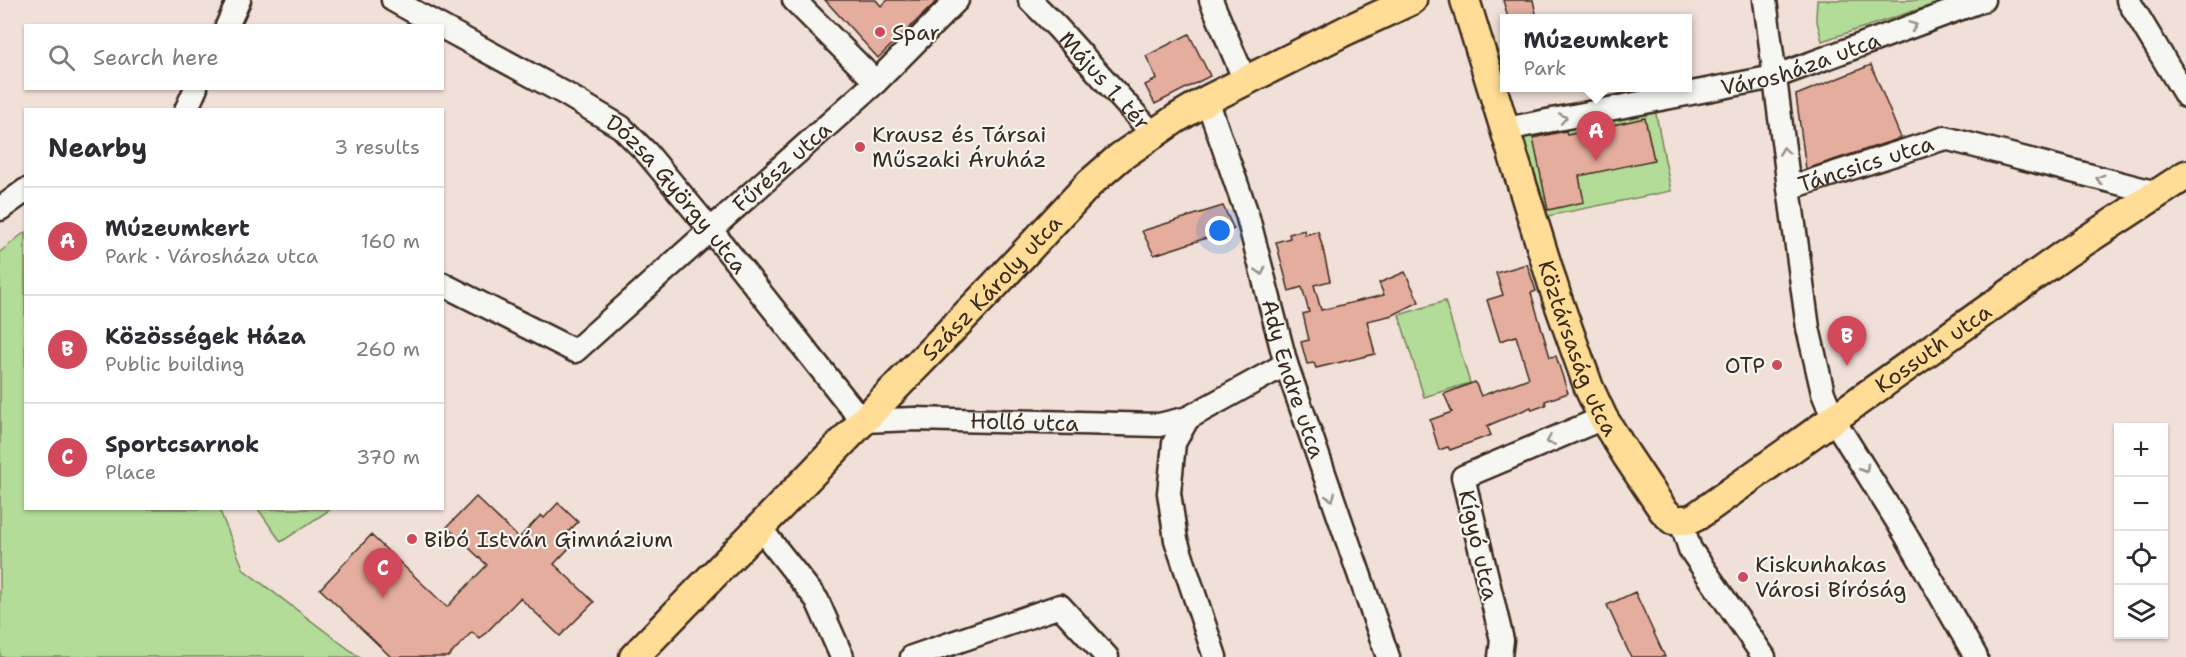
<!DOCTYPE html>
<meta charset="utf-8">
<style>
:root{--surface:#fff;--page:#f7f7f7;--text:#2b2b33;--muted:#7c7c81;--line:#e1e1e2;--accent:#d1495b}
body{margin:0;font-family:"Shantell Sans",sans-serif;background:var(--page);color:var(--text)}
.controls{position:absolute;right:18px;bottom:18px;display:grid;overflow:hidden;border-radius:0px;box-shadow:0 2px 4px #0004}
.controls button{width:54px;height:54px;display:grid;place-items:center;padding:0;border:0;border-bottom:2px solid var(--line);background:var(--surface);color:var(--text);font:30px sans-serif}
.you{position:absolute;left:1220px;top:231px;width:21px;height:21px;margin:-15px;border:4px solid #fff;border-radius:50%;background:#1a73e8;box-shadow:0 0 0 9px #1a73e833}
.badge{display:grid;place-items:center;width:39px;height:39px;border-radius:50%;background:var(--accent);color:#fff;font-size:20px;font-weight:700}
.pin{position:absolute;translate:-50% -50px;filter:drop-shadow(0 2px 3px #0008)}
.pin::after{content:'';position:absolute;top:32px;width:21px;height:18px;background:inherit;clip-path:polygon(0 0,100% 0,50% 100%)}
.popup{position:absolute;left:1500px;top:14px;width:192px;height:78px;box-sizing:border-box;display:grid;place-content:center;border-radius:0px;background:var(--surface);filter:drop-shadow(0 2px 4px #0005);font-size:20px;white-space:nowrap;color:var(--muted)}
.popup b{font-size:22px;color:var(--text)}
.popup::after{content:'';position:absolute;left:50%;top:100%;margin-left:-12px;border:12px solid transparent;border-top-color:var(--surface)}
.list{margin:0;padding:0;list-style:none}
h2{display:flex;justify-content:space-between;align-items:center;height:78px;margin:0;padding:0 24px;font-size:26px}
h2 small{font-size:20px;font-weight:400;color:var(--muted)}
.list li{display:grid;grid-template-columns:39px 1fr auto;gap:18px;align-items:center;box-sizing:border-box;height:108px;padding:0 24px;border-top:2px solid var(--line)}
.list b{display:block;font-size:22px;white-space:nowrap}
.list p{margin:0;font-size:20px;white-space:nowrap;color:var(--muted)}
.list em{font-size:20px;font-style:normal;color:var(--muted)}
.icon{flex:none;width:33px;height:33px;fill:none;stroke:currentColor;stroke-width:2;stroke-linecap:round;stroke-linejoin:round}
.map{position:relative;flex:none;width:2186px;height:657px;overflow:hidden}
.search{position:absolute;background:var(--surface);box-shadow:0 2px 4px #0004;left:24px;top:24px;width:420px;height:66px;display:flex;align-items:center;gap:15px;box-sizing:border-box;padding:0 21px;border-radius:0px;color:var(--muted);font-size:22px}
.panel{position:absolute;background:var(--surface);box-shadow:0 2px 4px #0004;left:24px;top:108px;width:420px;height:402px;border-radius:0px}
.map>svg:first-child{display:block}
.green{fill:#b3dc98;stroke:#77835b;stroke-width:1.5}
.building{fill:#e5ad9d;stroke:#3b2a1e;stroke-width:1.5}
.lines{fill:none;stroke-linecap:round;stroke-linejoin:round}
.minor-casing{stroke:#3b2a1e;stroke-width:27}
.major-casing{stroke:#3b2a1e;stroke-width:33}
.minor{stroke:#f6f6f2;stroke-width:22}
.major{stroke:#ffdd96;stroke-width:28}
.oneway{stroke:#989088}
.poi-dot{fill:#d1495b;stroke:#f6f6f2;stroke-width:2}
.labels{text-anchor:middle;stroke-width:4.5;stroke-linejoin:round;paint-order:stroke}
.poi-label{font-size:22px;fill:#3b2a1e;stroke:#f6f6f2;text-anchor:start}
.street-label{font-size:22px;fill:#3b2a1e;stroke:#f6f6f2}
</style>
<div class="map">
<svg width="2186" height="657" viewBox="0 0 2186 657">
<rect width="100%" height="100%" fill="#f1e0d8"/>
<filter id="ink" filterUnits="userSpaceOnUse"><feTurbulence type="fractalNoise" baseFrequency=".0167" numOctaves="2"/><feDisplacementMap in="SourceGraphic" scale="12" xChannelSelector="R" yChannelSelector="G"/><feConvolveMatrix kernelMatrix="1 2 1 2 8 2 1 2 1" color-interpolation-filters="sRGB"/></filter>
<g filter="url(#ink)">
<path class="green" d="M1817,0h130l-125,41 -6,-23z
M1654,104l17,87 -128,26 -25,-85z
M25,232l1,276 193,1 25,61 115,87h-359v-405z
M1445,301l25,82 -46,14 -25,-82z
M258,509h73l-50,33z"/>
<path class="building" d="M825,0h51l5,6 7,-6h50l-60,58z
M1503,0h30l4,18h-29z
M1189,34l21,42 -55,28 -10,-19 12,-6 -11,-23z
M1871,65l30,73 -95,31 -10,-74z
M1645,118l9,42 -75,16 5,26 -36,8 -15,-72 33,-7 1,4z
M1223,206l11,23 -80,26 -12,-24z
M1304,230l1,5 13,-4 5,18 7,32 -16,4 7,25 63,-15 -5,-12 26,-11 14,30 -26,13 -26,6 8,33 -59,14 -2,-5 -7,1 -6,-22 8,-2 -6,-26 6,-2 -7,-25 -13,4 -13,-49 14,-4 -1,-4z
M1527,264l9,27 -5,2 19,64 6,-1 12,37 -23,8 1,4 -14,5 -1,-3 -44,19 4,9 -41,15 -2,-3 -9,3 -9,-30 22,-8 -8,-18 31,-12 6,14 48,-18 -13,-42 -16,5 -13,-41 16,-5 -7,-22z
M476,497l43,41 22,-23 3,3 14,-15 20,19 -16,16 9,8 -17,18 40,38 -34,34 -40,-38 -40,41 -8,-7 -24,25h-57l-71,-68 51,-54 76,72 40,-42 -40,-38z
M1635,592l30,65h-34l-24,-52z"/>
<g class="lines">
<g class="minor-casing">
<g id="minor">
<path d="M393,0l47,26"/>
<path d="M794,0l82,82"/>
<path id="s1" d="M1030,0l27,27 96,107"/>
<path d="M1211,0l34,81"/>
<path id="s2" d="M1765,0l24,188 156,-50 212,55"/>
<path d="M2128,0l58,96"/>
<path d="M227,26l12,-26"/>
<path id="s3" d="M442,27l122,66 57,34 26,26 63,76 152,192 52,-2 245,6 29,-7"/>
<path id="s4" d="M1207,100l40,114 39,150 102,293"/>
<path d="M186,110l10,-22"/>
<path id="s5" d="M1506,129l268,-52 209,-77"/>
<path d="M1789,188l19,140 15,65 11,27 70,112 72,125"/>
<path d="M0,209l26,-19"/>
<path id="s6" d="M442,284l133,67 301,-269 81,-82"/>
<path d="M1681,522l9,27 74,108"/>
<path d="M760,528l57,72 25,57"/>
<path d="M912,657l148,-51 47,51"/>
<path d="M1215,657l-39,-117 -7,-47 5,-50 14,-25 98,-54"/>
<path d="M1500,657l2,-17 -39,-163 140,-59"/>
</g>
</g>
<g class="major-casing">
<g id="major">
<path id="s7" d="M1465,0l93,301 31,87 14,30 24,38 36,54 10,10h16l8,-4 368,-262 121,-79"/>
<path id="s8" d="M634,657l359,-370 97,-104 30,-26 57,-39 30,-18 138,-69 67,-31"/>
</g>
</g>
<use href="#minor" class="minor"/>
<use href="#major" class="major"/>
</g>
<defs><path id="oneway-chevron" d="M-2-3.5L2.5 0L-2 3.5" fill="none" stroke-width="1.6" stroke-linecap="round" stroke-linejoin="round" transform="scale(1.5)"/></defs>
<g class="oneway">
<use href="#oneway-chevron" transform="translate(1913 26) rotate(-20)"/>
<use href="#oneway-chevron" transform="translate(1563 118) rotate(-11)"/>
<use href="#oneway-chevron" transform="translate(1784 151) rotate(-97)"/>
<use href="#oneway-chevron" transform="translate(2100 179) rotate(-165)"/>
<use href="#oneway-chevron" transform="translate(1261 271) rotate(75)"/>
<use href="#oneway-chevron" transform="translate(1550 441) rotate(157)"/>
<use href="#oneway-chevron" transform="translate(1865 469) rotate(59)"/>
<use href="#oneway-chevron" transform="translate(1331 497) rotate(70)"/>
</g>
</g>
<g class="poi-dot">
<circle cx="880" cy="32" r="6"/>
<circle cx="860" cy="147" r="6"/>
<circle cx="1777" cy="365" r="6"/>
<circle cx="412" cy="539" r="6"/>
<circle cx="1743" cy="577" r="6"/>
</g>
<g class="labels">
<g class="poi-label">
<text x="892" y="40">Spar</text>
<text x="872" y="142">Krausz és Társai<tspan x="872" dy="25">Műszaki Áruház</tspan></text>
<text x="1765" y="373" text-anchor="end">OTP</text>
<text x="424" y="547">Bibó István Gimnázium</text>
<text x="1755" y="572">Kiskunhakas<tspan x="1755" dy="25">Városi Bíróság</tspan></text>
</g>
<g class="street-label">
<text dy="8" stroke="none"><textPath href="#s5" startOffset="302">Városháza utca</textPath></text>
<text dy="8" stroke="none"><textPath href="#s1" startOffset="110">Május 1. tér</textPath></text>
<text dy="8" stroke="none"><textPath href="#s2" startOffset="270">Táncsics utca</textPath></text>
<text dy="8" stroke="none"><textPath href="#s6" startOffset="426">Fűrész utca</textPath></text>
<text dy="8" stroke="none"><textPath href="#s3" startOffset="292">Dózsa György utca</textPath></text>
<text dy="8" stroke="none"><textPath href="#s8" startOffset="514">Szász Károly utca</textPath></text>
<text dy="8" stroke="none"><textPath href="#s7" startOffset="366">Köztársaság utca</textPath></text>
<text dy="8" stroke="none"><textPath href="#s7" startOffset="879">Kossuth utca</textPath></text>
<text dy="8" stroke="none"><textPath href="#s4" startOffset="292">Ady Endre utca</textPath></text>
<text dy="8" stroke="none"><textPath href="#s3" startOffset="748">Holló utca</textPath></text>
<text transform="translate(1479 545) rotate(77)" y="8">Kígyó utca</text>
</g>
</g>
</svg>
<div class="controls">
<button>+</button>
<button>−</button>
<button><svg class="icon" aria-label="locate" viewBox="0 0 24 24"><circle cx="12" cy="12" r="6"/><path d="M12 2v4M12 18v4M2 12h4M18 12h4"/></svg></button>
<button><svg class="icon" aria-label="layers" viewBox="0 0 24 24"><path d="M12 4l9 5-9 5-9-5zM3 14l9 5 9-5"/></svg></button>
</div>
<div class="you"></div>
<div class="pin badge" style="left:1596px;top:161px">A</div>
<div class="popup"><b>Múzeumkert</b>Park</div>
<div class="pin badge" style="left:1847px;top:366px">B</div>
<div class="pin badge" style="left:383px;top:598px">C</div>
<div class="search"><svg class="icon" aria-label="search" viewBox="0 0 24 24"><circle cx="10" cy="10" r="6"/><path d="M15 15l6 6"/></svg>Search here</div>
<section class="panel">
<h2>Nearby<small>3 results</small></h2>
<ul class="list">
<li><span class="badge">A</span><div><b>Múzeumkert</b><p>Park · Városháza utca</p></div><em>160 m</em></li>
<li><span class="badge">B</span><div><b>Közösségek Háza</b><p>Public building</p></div><em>260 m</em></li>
<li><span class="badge">C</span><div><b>Sportcsarnok</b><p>Place</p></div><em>370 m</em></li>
</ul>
</section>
</div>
